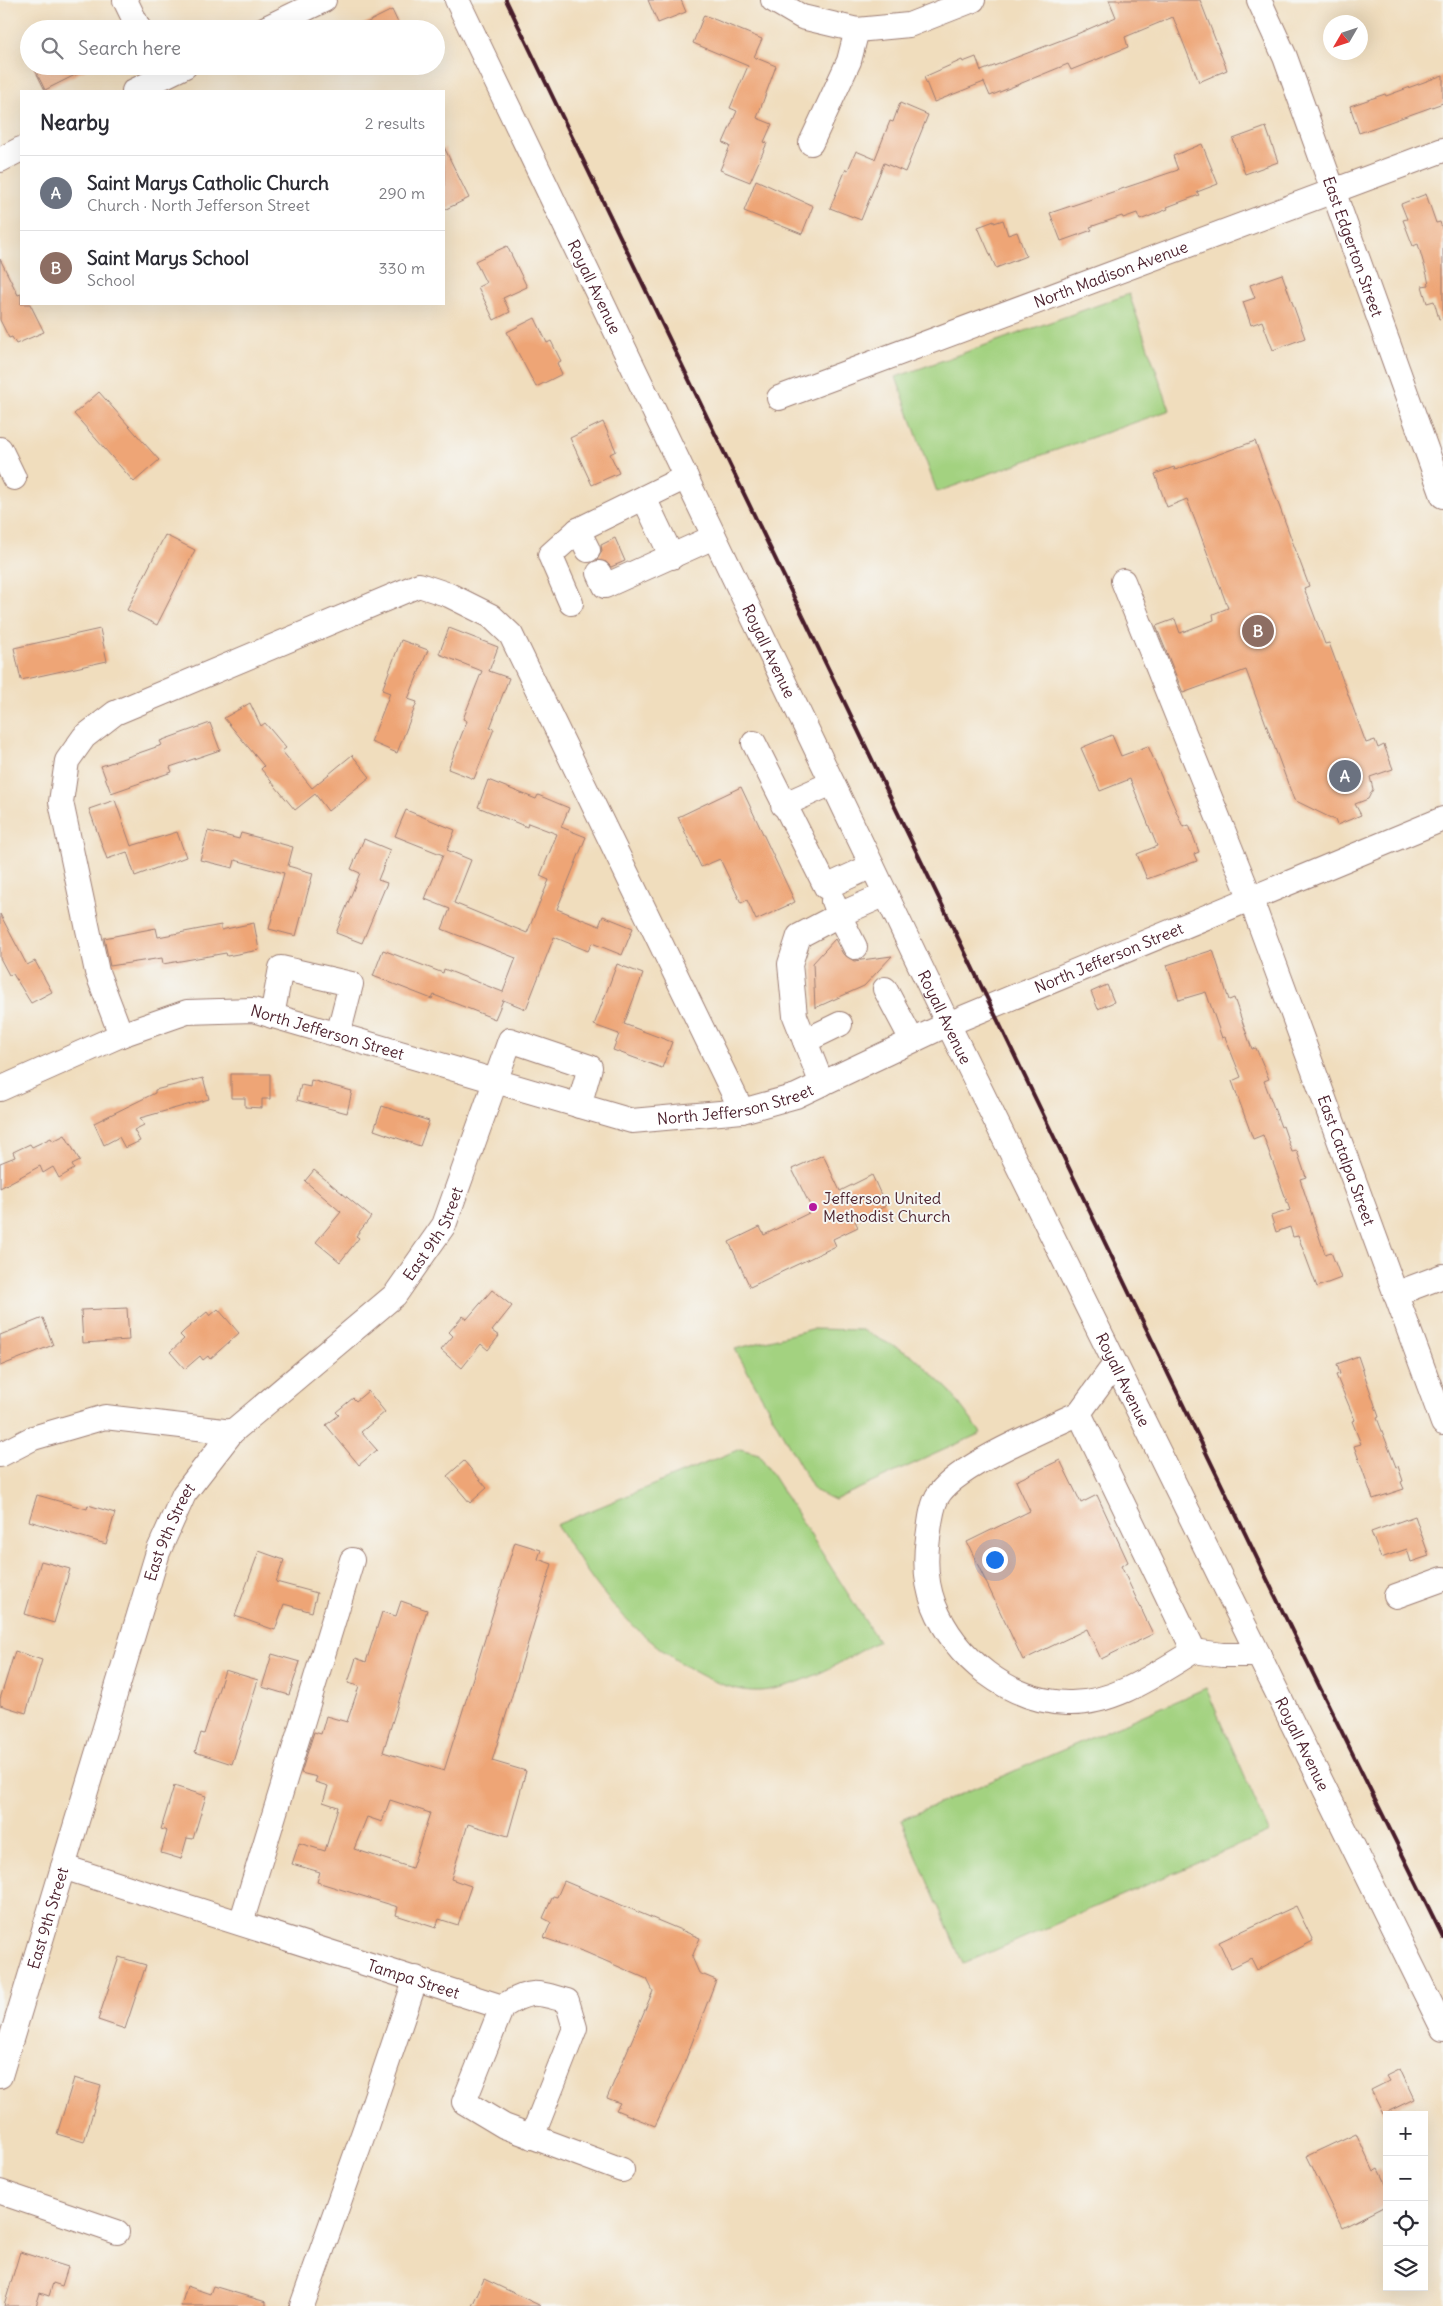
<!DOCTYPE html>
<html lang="en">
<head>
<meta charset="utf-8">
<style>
	body { margin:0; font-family:Delius,sans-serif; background:#f2f2f3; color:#2b2b33 }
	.controls { position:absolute; right:15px; bottom:15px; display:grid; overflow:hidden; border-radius:0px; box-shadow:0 5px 20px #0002 }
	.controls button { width:45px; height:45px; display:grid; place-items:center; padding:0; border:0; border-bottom:1px solid #e1e1e2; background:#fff; color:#2b2b33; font:25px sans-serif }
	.compass { position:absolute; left:1323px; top:15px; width:45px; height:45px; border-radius:50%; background:#fff; box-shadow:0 5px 20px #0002; rotate:231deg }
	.you { position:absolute; left:994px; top:1559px; width:18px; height:18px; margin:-12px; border:4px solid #fff; border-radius:50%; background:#1a73e8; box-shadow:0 0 0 8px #1a73e833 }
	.badge { display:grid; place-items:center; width:32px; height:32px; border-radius:50%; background:#d93025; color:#fff; font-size:16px; font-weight:700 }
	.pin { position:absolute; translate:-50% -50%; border:2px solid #fff; box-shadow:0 1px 5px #0006 }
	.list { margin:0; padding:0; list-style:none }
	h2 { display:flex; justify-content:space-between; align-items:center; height:65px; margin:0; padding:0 20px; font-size:21px }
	h2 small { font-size:16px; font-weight:400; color:#7c7c81 }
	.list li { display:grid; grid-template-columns:32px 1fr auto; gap:15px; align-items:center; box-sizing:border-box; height:75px; padding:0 20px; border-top:1px solid #e1e1e2 }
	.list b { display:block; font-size:19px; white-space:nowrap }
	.list p { margin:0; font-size:16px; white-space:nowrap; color:#7c7c81 }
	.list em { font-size:16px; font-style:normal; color:#7c7c81 }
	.icon { flex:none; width:28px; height:28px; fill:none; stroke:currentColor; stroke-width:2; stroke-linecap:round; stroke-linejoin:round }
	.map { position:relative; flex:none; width:1443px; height:2306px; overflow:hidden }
	.search { position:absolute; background:#fff; box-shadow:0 5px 20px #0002; left:20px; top:20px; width:425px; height:55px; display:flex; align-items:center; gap:12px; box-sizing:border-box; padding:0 18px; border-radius:28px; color:#7c7c81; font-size:19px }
	.panel { position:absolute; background:#fff; box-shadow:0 5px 20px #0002; left:20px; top:90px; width:425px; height:215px; border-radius:0px }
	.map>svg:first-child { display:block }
</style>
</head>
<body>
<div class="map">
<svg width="1443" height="2306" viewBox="0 0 1443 2306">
	<rect width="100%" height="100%" fill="#f6f6f2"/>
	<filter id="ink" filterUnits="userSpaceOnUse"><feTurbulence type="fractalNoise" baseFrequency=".02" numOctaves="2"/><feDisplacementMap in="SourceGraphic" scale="10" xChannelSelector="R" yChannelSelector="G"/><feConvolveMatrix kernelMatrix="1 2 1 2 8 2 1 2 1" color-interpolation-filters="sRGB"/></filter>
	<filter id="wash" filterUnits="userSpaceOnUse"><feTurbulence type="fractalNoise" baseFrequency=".0096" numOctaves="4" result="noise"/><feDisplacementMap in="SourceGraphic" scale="20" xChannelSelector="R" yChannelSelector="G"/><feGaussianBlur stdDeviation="1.12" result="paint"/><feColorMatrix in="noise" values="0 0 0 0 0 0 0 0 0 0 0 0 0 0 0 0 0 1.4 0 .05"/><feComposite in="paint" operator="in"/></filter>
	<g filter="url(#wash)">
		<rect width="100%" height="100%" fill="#f0ddbd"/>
		<path fill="#a3d280" stroke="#767856" d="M 1129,294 L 1170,410 L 937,492 L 896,377 Z
			M 812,1329 L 862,1330 L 913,1356 L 949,1390 L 981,1433 L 834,1500 L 814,1490 L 735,1349 Z
			M 740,1449 L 759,1454 L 878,1641 C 843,1661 809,1683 768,1690 C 715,1700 641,1638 609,1600 C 589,1577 573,1550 556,1525 Z
			M 1206,1688 L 1269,1832 L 963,1964 L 901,1820 Z"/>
		<g id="blocks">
			<path fill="#eea576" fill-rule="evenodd" d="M 648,0 L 681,0 L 686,12 L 658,23 Z
				M 1109,0 L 1200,0 L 1227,70 L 1199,82 L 1173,17 L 1125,37 L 1128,47 L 1071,70 L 1068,64 L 990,96 L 984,82 L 934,102 L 924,77 L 962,60 L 963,62 L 976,57 L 981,71 L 1077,34 L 1116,17 Z
				M 392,10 L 401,29 L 354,29 Z
				M 704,15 L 762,39 L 754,57 L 776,66 L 757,118 L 772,124 L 764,142 L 767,143 L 750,182 L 720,170 L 730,146 L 723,143 L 737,111 L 730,108 L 748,66 L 693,43 Z
				M 33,66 L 93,66 L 45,90 Z
				M 1443,75 L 1443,103 L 1359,133 L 1350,106 L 1385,94 L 1386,96 Z
				M 900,103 L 928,115 L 905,172 L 884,163 L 861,220 L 830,208 L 846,169 L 848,170 L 856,151 L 875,159 L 890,121 L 893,122 Z
				M 1266,127 L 1278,162 L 1245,174 L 1233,139 Z
				M 1202,144 L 1218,184 L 1197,192 L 1199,195 L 1167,207 L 1168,209 L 1140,220 L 1137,213 L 1123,218 L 1122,216 L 1090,227 L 1092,230 L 1061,241 L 1050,213 L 1178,170 L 1173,156 Z
				M 444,147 L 469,198 L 444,210 Z
				M 756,180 L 813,206 L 802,234 L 744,211 Z
				M 1426,194 L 1436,223 L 1440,222 L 1443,231 L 1443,318 L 1439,319 L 1434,301 L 1427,303 L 1422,286 L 1429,285 L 1427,275 L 1418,244 L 1413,246 L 1403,220 L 1407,219 L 1401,204 Z
				M 1003,220 L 1008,235 L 1017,232 L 1026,256 L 996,268 L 978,227 L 994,221 L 994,223 Z
				M 507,246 L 527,287 L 503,298 L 510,312 L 494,320 L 478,287 L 486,283 L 475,261 Z
				M 0,259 L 18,295 L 21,294 L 21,304 L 30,304 L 44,332 L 16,344 L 12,337 L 9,338 L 0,320 Z
				M 1282,274 L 1305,338 L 1273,350 L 1262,321 L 1251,325 L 1243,302 L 1255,298 L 1250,285 Z
				M 535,318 L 547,343 L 551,341 L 561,361 L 557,363 L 562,374 L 536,387 L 507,332 Z
				M 99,392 L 159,460 L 134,482 L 74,414 Z
				M 603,422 L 616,451 L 610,454 L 619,473 L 592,485 L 570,438 Z
				M 1255,441 L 1309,586 L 1304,588 L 1325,644 L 1329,643 L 1366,743 L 1375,740 L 1378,748 L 1384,745 L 1393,769 L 1370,777 L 1373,789 L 1368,799 L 1355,804 L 1361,815 L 1337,825 L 1335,820 L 1294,800 L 1246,670 L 1183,693 L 1156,626 L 1175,619 L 1180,633 L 1214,620 L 1213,614 L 1228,608 L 1187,499 L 1167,507 L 1155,474 L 1174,467 L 1175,470 Z
				M 165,535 L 195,550 L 157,625 L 127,610 Z
				M 615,538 L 625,561 L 611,567 L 606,562 L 597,560 L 602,551 L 601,545 Z
				M 449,628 L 498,647 L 489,671 L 509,678 L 490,728 L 494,729 L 474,779 L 448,769 L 467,721 L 463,719 L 482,671 L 439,654 Z
				M 100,629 L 107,661 L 21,680 L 14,648 Z
				M 401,640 L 428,650 L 408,699 L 417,702 L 397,753 L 371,742 L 390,693 L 382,690 Z
				M 250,703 L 261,726 L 265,723 L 286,748 L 282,751 L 312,788 L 352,755 L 370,777 L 328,811 L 315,794 L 295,810 L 261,769 L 264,766 L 224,718 Z
				M 210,723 L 220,750 L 170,767 L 172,772 L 111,793 L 101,766 L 162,745 L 160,741 Z
				M 1112,735 L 1121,756 L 1148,746 L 1183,827 L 1189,825 L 1199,852 L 1194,854 L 1197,861 L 1147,879 L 1137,854 L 1157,846 L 1130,779 L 1100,791 L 1081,748 Z
				M 488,780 L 536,799 L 538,795 L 569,808 L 561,827 L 586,837 L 557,909 L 599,926 L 603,916 L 633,928 L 622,955 L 592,943 L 588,951 L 554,937 L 526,1009 L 503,1000 L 495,1019 L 434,995 L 432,999 L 373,976 L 383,950 L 443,973 L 444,969 L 503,992 L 516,958 L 442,929 L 450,909 L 425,899 L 443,855 L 395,836 L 406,810 L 455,830 L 447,850 L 471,860 L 454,903 L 527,933 L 549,880 L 540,876 L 557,834 L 528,823 L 527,827 L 478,807 Z
				M 741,787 L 795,902 L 756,920 L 747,900 L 741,903 L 720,859 L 701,867 L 678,817 Z
				M 115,800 L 131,846 L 177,832 L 186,857 L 135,876 L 127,852 L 107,859 L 89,809 Z
				M 208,831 L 239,839 L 241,833 L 293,847 L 288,866 L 313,873 L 296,936 L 269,929 L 284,873 L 235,860 L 233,868 L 200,860 Z
				M 364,839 L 390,850 L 378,880 L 387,883 L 362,943 L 336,933 L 360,873 L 351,869 Z
				M 0,914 L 27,965 L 35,961 L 52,992 L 31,1003 L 13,974 L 9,975 L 0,958 Z
				M 254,923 L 259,950 L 227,956 L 226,953 L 163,964 L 162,958 L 110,966 L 104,938 L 156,928 L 158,937 L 221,925 L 221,930 Z
				M 835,939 L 843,954 L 854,961 L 892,956 L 864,986 L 815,1008 L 813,963 Z
				M 1213,950 L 1229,1000 L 1234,998 L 1252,1049 L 1256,1048 L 1269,1079 L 1264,1081 L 1281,1127 L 1283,1126 L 1292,1152 L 1297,1151 L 1306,1177 L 1300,1179 L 1325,1254 L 1331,1252 L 1341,1278 L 1317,1287 L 1298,1236 L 1293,1237 L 1290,1227 L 1276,1232 L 1271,1216 L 1290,1210 L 1263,1135 L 1253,1139 L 1232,1081 L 1241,1077 L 1225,1037 L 1222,1038 L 1206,992 L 1179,1000 L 1167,965 Z
				M 617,964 L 643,974 L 624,1024 L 672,1042 L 662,1068 L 613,1050 L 619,1034 L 594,1025 Z
				M 1107,985 L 1114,1002 L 1098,1009 L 1091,992 Z
				M 231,1074 L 270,1074 L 270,1099 L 262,1099 L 262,1108 L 245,1107 L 245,1098 L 231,1098 Z
				M 203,1078 L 209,1099 L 140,1118 L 144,1125 L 134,1130 L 140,1141 L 125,1148 L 119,1137 L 104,1145 L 94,1123 L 155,1093 L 155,1090 Z
				M 311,1080 L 352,1091 L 347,1113 L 297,1100 L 301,1085 L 310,1087 Z
				M 382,1106 L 429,1121 L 420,1146 L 374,1130 Z
				M 65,1135 L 80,1161 L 72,1165 L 74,1169 L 59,1178 L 53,1167 L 43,1173 L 40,1166 L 0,1188 L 0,1163 L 15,1157 L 13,1152 L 30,1144 L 32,1147 L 51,1138 L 53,1141 Z
				M 823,1155 L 840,1191 L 872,1175 L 886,1206 L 855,1221 L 858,1227 L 833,1239 L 836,1246 L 750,1287 L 729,1242 L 760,1227 L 764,1235 L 813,1211 L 792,1169 Z
				M 314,1170 L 371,1217 L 356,1236 L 359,1238 L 340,1262 L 316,1242 L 341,1212 L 305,1181 Z
				M 492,1290 L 512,1306 L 492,1331 L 499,1336 L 488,1350 L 481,1344 L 462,1368 L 441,1350 L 453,1336 L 449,1332 L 463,1316 L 467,1319 Z
				M 127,1308 L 129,1340 L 83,1343 L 81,1310 Z
				M 218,1309 L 239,1333 L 210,1359 L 208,1356 L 203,1360 L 200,1356 L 185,1369 L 170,1352 L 184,1339 L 180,1335 L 184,1331 L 207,1312 L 210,1316 Z
				M 43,1318 L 53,1345 L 0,1366 L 0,1335 Z
				M 1358,1356 L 1379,1417 L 1377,1418 L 1396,1467 L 1398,1466 L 1403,1481 L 1401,1482 L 1404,1489 L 1373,1499 L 1354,1446 L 1361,1444 L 1352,1421 L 1355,1420 L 1336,1375 L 1340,1374 L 1337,1364 Z
				M 368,1391 L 385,1412 L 361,1432 L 377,1450 L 359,1465 L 326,1425 L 339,1415 L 336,1412 L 353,1398 L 356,1401 Z
				M 1060,1460 L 1081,1503 L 1097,1495 L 1128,1562 L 1121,1566 L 1153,1634 L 1101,1659 L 1087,1629 L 1023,1660 L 967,1542 L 1030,1511 L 1016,1481 Z
				M 464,1461 L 487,1488 L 470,1503 L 447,1476 Z
				M 37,1495 L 87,1509 L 88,1505 L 115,1513 L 106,1544 L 29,1521 Z
				M 1415,1516 L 1429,1556 L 1411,1562 L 1407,1549 L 1381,1558 L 1371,1532 Z
				M 515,1542 L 541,1550 L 538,1559 L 552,1564 L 492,1761 L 526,1771 L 508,1836 L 468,1824 L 451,1879 L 471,1886 L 458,1925 L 439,1919 L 436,1928 L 396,1915 L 398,1907 L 317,1882 L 320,1872 L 292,1864 L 299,1843 L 325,1851 L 338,1807 L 323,1802 L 328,1786 L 315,1782 L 317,1777 L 301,1773 L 314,1732 L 321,1734 L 326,1716 L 347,1722 L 359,1686 L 348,1683 L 356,1658 L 366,1662 L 382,1612 L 396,1616 L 401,1601 L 427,1610 L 383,1752 L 444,1771 ZM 390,1800 L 430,1813 L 412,1868 L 354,1849 L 367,1817 L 382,1822 Z
				M 259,1551 L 284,1560 L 276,1582 L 317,1593 L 312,1612 L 284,1604 L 275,1630 L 235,1616 Z
				M 41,1561 L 70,1569 L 54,1623 L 25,1614 Z
				M 15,1651 L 42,1660 L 26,1713 L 0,1705 L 0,1699 Z
				M 272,1654 L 300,1662 L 289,1695 L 262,1687 Z
				M 225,1670 L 258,1680 L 232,1764 L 195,1752 L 201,1733 L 204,1734 Z
				M 174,1786 L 206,1796 L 193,1839 L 187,1838 L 181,1859 L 161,1853 L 167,1831 L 161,1829 Z
				M 564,1881 L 700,1938 L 692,1957 L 699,1973 L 716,1980 L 682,2069 L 655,2126 L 616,2110 L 620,2103 L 607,2098 L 653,1991 L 647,1979 L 585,1952 L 544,1938 L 551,1922 L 543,1918 L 553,1896 L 557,1897 Z
				M 1296,1906 L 1313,1941 L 1257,1970 L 1251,1958 L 1231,1968 L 1219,1942 Z
				M 119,1957 L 146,1965 L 125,2029 L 98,2020 Z
				M 1400,2069 L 1414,2099 L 1383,2114 L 1371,2090 L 1389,2081 L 1386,2076 Z
				M 74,2078 L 101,2086 L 84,2142 L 57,2134 Z
				M 1356,2133 L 1374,2172 L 1379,2169 L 1387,2185 L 1387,2205 L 1342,2228 L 1307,2156 Z
				M 20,2252 L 68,2267 L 62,2286 L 53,2283 L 49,2296 L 40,2293 L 36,2306 L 4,2306 Z
				M 484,2279 L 541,2306 L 472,2306 Z
				M 187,2286 L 210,2294 L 213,2286 L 266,2302 L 266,2306 L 181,2306 Z"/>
		</g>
	</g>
	<g filter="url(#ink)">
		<use href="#blocks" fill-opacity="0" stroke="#9d7e74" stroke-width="1"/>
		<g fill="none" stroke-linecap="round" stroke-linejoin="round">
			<g stroke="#9d7e74" stroke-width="26">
				<g id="minor">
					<path d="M 125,0 L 139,29"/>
					<path id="s1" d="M 457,0 L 948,1024 L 1443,2029"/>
					<path d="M 773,0 L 802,17 L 857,30 L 909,25 L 973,0"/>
					<path id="s2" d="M 1259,0 L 1285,57 L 1443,496"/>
					<path d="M 264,29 L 324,0"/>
					<path d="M 134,91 L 185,66"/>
					<path d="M 811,143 L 849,61 L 857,30"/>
					<path d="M 0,160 L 21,149"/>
					<path id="s3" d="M 779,398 L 1443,150"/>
					<path d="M 0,449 L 14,478"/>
					<path d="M 644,498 L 672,557"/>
					<path d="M 588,550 L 578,530 L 686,477"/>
					<path d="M 599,573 L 605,586 L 714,537"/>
					<path id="s4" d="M 1123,581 L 1250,897 L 1443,1423"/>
					<path d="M 571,603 L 550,555 L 578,530"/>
					<path d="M 754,743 L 826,887 L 872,866"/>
					<path d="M 783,805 L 832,783"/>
					<path d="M 833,901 L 839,915 L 886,894"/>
					<path d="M 885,989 L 912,1040"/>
					<path d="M 272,1016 L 281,968 L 351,984 L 338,1035"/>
					<path d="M 121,1035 L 97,972 L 61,802 L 67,761 L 84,737 L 115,713 L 419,585 L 449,595 L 491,616 L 511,635 L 742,1111"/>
					<path d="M 805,1041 L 840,1024"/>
					<path d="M 822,1084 L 795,1016 L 790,964 L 799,936 L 839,915 L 855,947"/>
					<path id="s5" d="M 0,1089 L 121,1035 L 187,1012 L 253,1010 L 632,1121 L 742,1111 L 796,1096 L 948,1024 L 1443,819"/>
					<path d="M 1395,1294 L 1443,1276"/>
					<path d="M 1115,1364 L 1079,1413 L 1194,1651 L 1222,1655 L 1259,1655"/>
					<path d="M 1079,1413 C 1045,1430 954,1466 937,1497 C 931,1509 930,1524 928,1538 C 925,1559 926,1584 934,1605 C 955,1658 1009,1701 1067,1703 C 1113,1705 1156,1674 1194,1651"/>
					<path d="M 0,1455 L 33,1438 L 105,1417 L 232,1432"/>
					<path d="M 1396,1596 L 1443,1579"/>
					<path id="s6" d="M 63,1867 L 502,2007 L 464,2102 L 504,2126 L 622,2170"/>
					<path d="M 241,1923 L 352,1560"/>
					<path d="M 502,2007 C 529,1989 537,1992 567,2001 L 575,2028 L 532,2137"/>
					<path id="s7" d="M 0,2076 L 158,1552 L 184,1494 L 232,1432 L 395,1295 L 444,1225 L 510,1040 L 590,1067 L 579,1106"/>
					<path d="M 0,2192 L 117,2232"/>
					<path d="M 302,2306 L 366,2126 L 416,1978"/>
				</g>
			</g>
			<use href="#minor" stroke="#fff" stroke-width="24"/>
			<path stroke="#4a1f2b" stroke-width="4" d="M 506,0 L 1294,1635 L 1443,1937"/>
		</g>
	</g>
	<circle fill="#b5179e" stroke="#f6f6f2" stroke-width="2" cx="813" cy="1207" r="5"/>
	<g text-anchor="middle" stroke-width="4" stroke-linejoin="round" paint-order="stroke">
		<g font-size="16" fill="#4a1f2b" stroke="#f6f6f2">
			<text dy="6" stroke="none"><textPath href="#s2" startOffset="264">East Edgerton Street</textPath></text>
			<text dy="6" stroke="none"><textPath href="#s3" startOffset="354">North Madison Avenue</textPath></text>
			<text dy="6" stroke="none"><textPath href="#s1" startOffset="318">Royall Avenue</textPath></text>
			<text dy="6" stroke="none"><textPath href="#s1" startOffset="722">Royall Avenue</textPath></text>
			<text dy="6" stroke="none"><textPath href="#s5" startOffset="1172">North Jefferson Street</textPath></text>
			<text dy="6" stroke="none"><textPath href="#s1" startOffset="1128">Royall Avenue</textPath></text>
			<text dy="6" stroke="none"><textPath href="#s5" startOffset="346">North Jefferson Street</textPath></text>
			<text dy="6" stroke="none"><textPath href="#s5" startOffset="768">North Jefferson Street</textPath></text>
			<text dy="6" stroke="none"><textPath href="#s4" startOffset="621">East Catalpa Street</textPath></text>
			<text dy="6" stroke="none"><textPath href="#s7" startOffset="975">East 9th Street</textPath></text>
			<text dy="6" stroke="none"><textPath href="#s1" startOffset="1532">Royall Avenue</textPath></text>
			<text dy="6" stroke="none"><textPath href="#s7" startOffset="570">East 9th Street</textPath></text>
			<text dy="6" stroke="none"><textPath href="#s1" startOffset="1938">Royall Avenue</textPath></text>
			<text dy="6" stroke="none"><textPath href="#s7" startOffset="165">East 9th Street</textPath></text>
			<text dy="6" stroke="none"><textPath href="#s6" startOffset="368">Tampa Street</textPath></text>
		</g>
		<g font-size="16" fill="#4a1f2b" stroke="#f6f6f2" text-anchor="start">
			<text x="823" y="1204">Jefferson United<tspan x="823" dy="18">Methodist Church</tspan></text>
		</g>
	</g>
</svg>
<div class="controls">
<button>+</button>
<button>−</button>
<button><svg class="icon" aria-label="locate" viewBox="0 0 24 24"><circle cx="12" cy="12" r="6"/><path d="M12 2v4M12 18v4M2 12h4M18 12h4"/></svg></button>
<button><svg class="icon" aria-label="layers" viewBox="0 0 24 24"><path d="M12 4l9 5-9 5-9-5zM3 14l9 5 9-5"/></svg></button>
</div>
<svg class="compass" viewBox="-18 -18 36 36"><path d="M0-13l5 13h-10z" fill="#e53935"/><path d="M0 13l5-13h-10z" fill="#7c7c81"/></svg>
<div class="you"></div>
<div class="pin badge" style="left:1345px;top:776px;background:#6b7280">A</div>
<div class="pin badge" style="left:1258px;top:631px;background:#8d6e63">B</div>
<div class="search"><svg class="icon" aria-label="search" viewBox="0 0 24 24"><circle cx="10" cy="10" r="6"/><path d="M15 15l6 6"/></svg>Search here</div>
<section class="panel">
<h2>Nearby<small>2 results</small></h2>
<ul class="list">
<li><span class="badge" style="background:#6b7280">A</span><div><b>Saint Marys Catholic Church</b><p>Church · North Jefferson Street</p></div><em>290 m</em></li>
<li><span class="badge" style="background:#8d6e63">B</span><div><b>Saint Marys School</b><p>School</p></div><em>330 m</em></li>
</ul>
</section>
</div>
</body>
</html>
